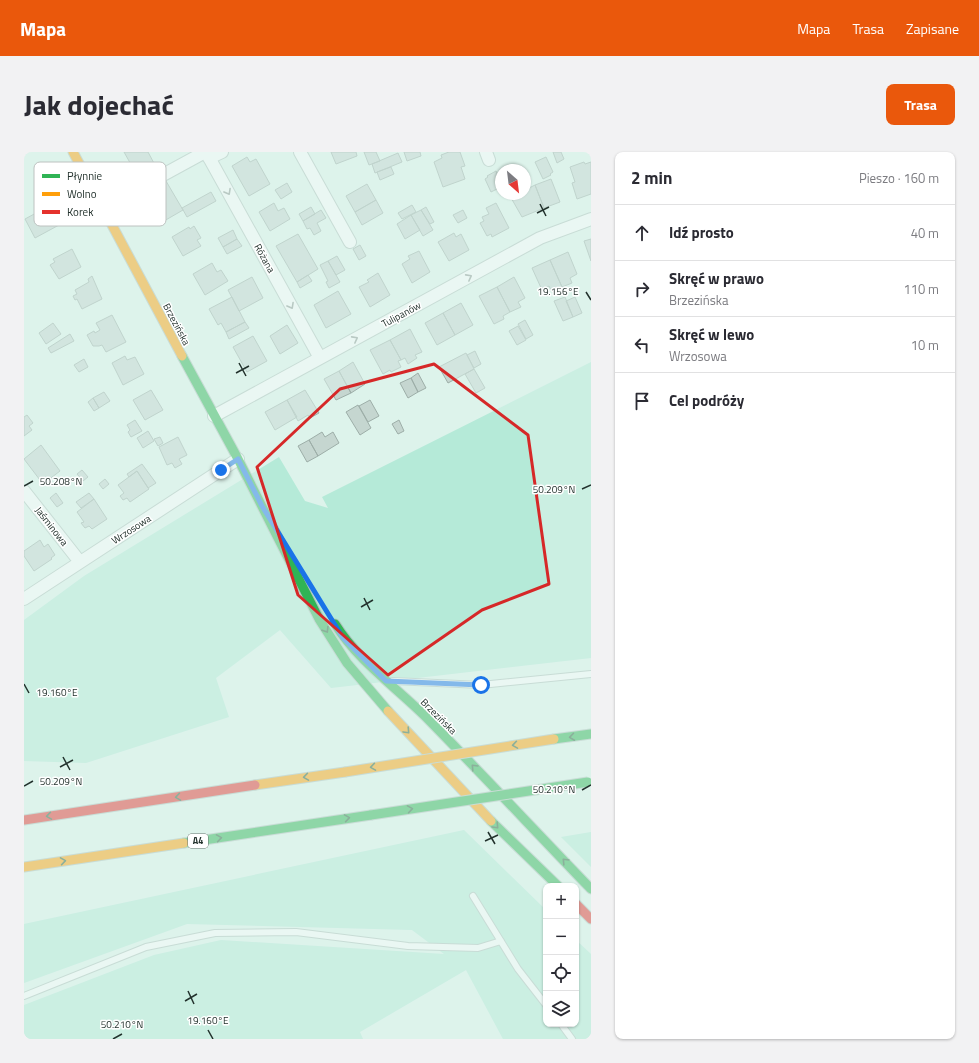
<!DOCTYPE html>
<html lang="pl">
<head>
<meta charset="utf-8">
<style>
	body { margin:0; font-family:"Titillium Web",sans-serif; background:#f2f2f3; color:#2b2b33 }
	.controls { position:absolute; right:12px; bottom:12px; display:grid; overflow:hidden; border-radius:8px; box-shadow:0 1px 3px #0004 }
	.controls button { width:36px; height:36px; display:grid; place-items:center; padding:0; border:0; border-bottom:1px solid #e1e1e2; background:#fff; color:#2b2b33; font:20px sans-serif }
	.compass { position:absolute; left:471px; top:12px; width:36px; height:36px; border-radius:50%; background:#fff; box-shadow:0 1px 3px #0004; rotate:152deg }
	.stop { position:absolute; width:12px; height:12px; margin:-9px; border:3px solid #1a73e8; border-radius:50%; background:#fff }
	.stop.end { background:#1a73e8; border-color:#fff; box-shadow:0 1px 4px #0008 }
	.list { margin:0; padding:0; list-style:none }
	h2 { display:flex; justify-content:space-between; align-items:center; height:52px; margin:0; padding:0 16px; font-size:17px }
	h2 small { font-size:13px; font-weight:400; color:#7c7c81 }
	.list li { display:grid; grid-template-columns:26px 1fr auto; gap:12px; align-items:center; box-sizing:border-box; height:56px; padding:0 16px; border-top:1px solid #e1e1e2 }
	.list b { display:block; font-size:15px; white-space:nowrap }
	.list p { margin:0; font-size:13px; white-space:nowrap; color:#7c7c81 }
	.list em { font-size:13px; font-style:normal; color:#7c7c81 }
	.icon { flex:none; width:22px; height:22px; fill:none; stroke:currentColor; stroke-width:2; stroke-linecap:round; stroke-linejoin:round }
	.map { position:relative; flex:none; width:567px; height:887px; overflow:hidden; border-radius:8px }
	header { display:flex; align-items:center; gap:24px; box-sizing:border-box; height:56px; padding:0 20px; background:#ea580c; color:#fff }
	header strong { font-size:19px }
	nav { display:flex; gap:22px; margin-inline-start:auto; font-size:14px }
	.intro { display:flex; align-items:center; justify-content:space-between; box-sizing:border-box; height:96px; padding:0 24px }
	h1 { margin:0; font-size:28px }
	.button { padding:10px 18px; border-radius:8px; background:#ea580c; color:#fff; font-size:14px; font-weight:700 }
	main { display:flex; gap:24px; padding:0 24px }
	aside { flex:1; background:#fff; border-radius:8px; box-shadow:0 1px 3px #0004 }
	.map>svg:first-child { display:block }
</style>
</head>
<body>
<header>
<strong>Mapa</strong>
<nav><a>Mapa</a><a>Trasa</a><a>Zapisane</a></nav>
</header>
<div class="intro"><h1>Jak dojechać</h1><a class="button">Trasa</a></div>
<main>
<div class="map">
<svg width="567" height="887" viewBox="0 0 567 887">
	<rect width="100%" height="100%" fill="#ddf3eb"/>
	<path fill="#b5ead8" d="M 567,210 L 567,506 L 307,536 L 256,478 L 192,526 L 205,565 L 62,611 L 0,609 L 0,468 L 60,424 L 255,305 L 281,349 L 304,356 L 298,345 Z
		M 440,678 L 522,758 L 522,872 L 552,872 L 552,788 L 567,802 L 567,887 L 479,887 L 442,818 L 336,880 L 339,887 L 0,887 L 0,853 L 130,803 L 197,788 L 420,802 L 388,778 L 163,772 L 0,831 L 0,772 Z
		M 567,680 L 567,715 L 537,685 Z"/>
	<path fill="#c5d6d0" stroke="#9daea8" d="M 100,0 L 124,0 L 132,15 L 114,25 Z
		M 307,0 L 332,0 L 333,4 L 312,12 Z
		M 340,0 L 352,0 L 356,9 L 345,13 Z
		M 380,0 L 396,0 L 397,4 L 383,9 Z
		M 425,0 L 436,0 L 441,14 L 437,15 L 441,27 L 419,35 L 410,10 L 418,6 L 417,3 Z
		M 529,0 L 537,0 L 540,7 L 533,11 Z
		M 374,1 L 378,10 L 351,21 L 348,12 Z
		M 223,5 L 226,10 L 232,7 L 246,32 L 225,44 L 208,14 Z
		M 522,5 L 529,20 L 526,22 L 527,23 L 519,27 L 511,10 Z
		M 560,10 L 561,12 L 567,10 L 567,42 L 553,47 L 548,31 L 551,30 L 546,15 Z
		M 367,15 L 370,22 L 356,28 L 353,20 Z
		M 472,19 L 477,29 L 477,39 L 475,40 L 473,37 L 467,40 L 461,27 L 464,25 L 463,24 Z
		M 527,27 L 536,50 L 520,56 L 511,33 Z
		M 142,29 L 159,58 L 140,69 L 124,39 Z
		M 263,31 L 268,40 L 257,47 L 251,38 Z
		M 343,32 L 352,48 L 331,60 L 322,44 Z
		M 511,33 L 520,56 L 498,65 L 486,44 L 491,42 L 501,42 L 501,38 Z
		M 187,40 L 192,49 L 163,65 L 158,56 Z
		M 352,48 L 359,61 L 338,73 L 331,60 Z
		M 250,51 L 254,59 L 260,56 L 266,67 L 246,79 L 235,60 Z
		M 472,51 L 485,76 L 468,85 L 467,82 L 463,84 L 456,71 L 460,69 L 458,65 L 465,62 L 462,56 Z
		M 388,53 L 392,60 L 378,67 L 374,61 Z
		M 25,54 L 35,73 L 11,86 L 1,67 Z
		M 287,55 L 291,62 L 279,69 L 275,62 Z
		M 402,55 L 410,70 L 406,72 L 397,58 Z
		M 297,58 L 302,66 L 293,71 L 297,79 L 290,83 L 286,76 L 283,77 L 279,69 Z
		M 397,58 L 409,78 L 399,84 L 387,63 Z
		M 439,58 L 443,66 L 434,71 L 429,63 Z
		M 387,63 L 396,78 L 381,87 L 373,72 Z
		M 170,74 L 177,86 L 173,88 L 177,94 L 159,104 L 148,85 L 165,75 L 166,77 Z
		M 209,78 L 213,87 L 199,95 L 194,86 Z
		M 430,81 L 432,85 L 437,82 L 445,98 L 425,109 L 414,90 Z
		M 274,82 L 294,117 L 273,130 L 252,94 Z
		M 213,87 L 218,94 L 203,102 L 199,95 Z
		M 567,87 L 567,109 L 560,89 Z
		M 336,93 L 342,104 L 335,108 L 329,97 Z
		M 48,97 L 57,115 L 35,127 L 26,113 L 31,110 L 29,107 Z
		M 395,99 L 406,120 L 388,131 L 378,112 L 386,107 L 384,104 Z
		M 544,100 L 553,122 L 546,126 L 548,131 L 538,135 L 526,108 Z
		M 313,104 L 321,118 L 312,123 L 304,109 Z
		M 526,108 L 538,135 L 528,140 L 525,134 L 518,138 L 508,116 Z
		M 304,109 L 316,130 L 305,136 L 302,130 L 304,129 L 296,113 Z
		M 188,111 L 193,120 L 197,118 L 204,129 L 181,143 L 169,122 Z
		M 354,121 L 366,143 L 346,155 L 335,135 L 345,130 L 343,128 Z
		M 284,123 L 288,129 L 276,136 L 273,130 Z
		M 68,124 L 78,147 L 58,157 L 53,147 L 51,148 L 49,144 L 53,142 L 51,138 L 65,130 L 64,127 Z
		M 228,125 L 239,146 L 215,159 L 204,138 Z
		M 490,125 L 501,146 L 494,150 L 497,155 L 486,160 L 473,135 Z
		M 473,135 L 486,160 L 479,164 L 480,167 L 470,172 L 455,144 Z
		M 314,139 L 327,162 L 302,176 L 290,153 Z
		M 208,145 L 221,170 L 202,180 L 197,171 L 194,173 L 185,157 Z
		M 541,145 L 549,165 L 539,169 L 530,149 Z
		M 551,145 L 558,161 L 549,165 L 542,149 Z
		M 437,151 L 449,173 L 431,183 L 419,161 Z
		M 419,161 L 431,183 L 413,193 L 401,171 Z
		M 88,163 L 102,190 L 82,200 L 78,193 L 75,194 L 69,194 L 63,183 L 70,179 L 71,181 L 76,178 L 72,171 Z
		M 501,168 L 509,183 L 502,187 L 494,172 Z
		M 221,170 L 225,176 L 205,187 L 202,180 Z
		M 29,171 L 37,182 L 22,192 L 15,181 Z
		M 263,173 L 274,191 L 256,202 L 246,184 Z
		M 494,174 L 502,188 L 493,193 L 485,179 Z
		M 386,177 L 398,200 L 391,203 L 393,206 L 384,212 L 381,206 L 377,208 L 366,188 Z
		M 46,182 L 50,189 L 27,201 L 24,196 Z
		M 229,184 L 243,209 L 223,220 L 209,195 Z
		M 366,188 L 377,208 L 374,209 L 377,215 L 367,220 L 366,218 L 359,222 L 346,198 Z
		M 451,199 L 457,212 L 450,216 L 443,203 Z
		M 442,201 L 450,217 L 424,231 L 415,215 Z
		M 101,204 L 103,208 L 111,205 L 120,222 L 99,233 L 88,211 Z
		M 60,207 L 64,215 L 55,220 L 50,213 Z
		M 329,210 L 341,232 L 327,241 L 315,219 Z
		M 450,217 L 461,236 L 452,241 L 441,222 Z
		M 315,219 L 327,241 L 312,248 L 300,227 Z
		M 394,221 L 402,236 L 394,240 L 387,226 Z
		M 387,226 L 394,240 L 384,246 L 376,231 Z
		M 127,238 L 139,258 L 121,268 L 109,248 Z
		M 281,238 L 295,261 L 286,266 L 284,263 L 274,269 L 263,248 Z
		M 80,240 L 86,249 L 75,256 L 69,246 Z
		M 69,246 L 75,256 L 70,259 L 64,250 Z
		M 263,248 L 273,265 L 251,278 L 241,260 Z
		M 346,248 L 355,264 L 344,270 L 335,254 Z
		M 334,253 L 347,276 L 336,283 L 322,260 Z
		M 3,263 L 9,271 L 5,274 L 8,278 L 0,284 L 0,265 Z
		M 111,268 L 118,279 L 107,285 L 104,280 L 106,278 L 103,273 Z
		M 375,268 L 380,279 L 374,282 L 368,272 Z
		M 124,279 L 130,289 L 119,296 L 113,286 Z
		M 298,280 L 301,285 L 309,280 L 315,291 L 294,304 L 285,288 Z
		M 136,285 L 139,291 L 134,294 L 130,287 Z
		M 154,285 L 163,303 L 155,307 L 158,312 L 151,316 L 148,311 L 143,313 L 135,295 Z
		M 285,288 L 294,304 L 283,310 L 274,294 Z
		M 17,293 L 36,319 L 19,332 L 0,307 Z
		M 118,312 L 132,331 L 124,336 L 113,319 L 105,325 L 103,322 Z
		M 58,318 L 64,325 L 59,329 L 53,322 Z
		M 113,319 L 125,337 L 106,350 L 103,346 L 99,348 L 96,344 L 100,341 L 94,333 Z
		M 81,327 L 85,332 L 79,337 L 75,332 Z
		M 32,341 L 39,351 L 33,355 L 26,346 Z
		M 65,341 L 70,347 L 57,356 L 52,350 Z
		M 70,347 L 83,367 L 68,377 L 65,374 L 61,376 L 57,371 L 60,370 L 53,360 Z
		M 16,388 L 20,395 L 24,392 L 31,403 L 27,406 L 28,407 L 10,419 L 0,404 L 0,399 Z"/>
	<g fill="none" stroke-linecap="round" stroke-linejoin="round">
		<g stroke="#b0c2bc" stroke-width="8">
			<path id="lane" d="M 369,529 L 457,533 L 567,522
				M 449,744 L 494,817 L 522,853
				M 0,844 L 122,795 L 191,781 L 272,780 L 384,794 L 454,796 L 477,789
				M 537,872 L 548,887"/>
		</g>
		<g stroke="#b0c2bc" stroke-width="14">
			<path id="street" d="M 182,0 L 296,206
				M 276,0 L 326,90
				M 462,0 L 465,8
				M 185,6 L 198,0
				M 115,36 L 181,0
				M 190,264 L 516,86 L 567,67
				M 0,339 L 56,410
				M 0,447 L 214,307"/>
		</g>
		<g stroke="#b0c2bc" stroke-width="11">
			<path id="fast" d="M 158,204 L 214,307 L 295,467 L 323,511 L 364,559
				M 311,472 C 334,509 372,535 402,565 C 458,622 512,680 567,737
				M 530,587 L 567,582
				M 467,669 L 534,734
				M 160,691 L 347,663"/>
		</g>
		<g stroke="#b0c2bc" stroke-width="11">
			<path id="slow" d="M 49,0 L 158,204
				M 364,559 L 467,669
				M 231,633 L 321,620
				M 0,715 L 160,691"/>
		</g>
		<g stroke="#b0c2bc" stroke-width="11">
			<path id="jam" d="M 0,668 L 231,633
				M 552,752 L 567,767"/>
		</g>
		<use href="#lane" stroke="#fafdfc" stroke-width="6"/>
		<use href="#street" stroke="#fafdfc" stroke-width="12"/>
		<use href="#fast" stroke="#30b455" stroke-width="9"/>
		<use href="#slow" stroke="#ff9f0a" stroke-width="9"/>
		<use href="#jam" stroke="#e5322d" stroke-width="9"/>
		<g stroke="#b0c2bc" stroke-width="11" stroke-linecap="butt">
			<path id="fast-bridge" d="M 347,663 L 564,630"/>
		</g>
		<g stroke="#b0c2bc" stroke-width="11" stroke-linecap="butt">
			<path id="slow-bridge" d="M 321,620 L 530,587"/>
		</g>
		<use href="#fast-bridge" stroke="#30b455" stroke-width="9"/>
		<use href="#slow-bridge" stroke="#ff9f0a" stroke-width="9"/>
	</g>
	<defs><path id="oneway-chevron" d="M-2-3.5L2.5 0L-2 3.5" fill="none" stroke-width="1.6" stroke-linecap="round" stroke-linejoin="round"/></defs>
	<g stroke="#8e9894">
		<use href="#oneway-chevron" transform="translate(204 40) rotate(61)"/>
		<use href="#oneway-chevron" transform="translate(445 125) rotate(-28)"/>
		<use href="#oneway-chevron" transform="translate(267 154) rotate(61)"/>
		<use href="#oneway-chevron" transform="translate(331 187) rotate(-28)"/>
	</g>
	<g stroke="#28603b">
		<use href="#oneway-chevron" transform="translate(302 478) rotate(58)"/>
		<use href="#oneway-chevron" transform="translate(383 579) rotate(47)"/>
		<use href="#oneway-chevron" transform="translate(548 585) rotate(172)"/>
		<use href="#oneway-chevron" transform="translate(491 593) rotate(171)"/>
		<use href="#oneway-chevron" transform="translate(349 615) rotate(171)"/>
		<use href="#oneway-chevron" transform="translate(450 615) rotate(-134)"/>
		<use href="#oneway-chevron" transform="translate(282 625) rotate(171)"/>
		<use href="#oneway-chevron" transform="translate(154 645) rotate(171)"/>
		<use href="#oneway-chevron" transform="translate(386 657) rotate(-9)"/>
		<use href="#oneway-chevron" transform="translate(25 664) rotate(171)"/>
		<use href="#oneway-chevron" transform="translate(323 666) rotate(-9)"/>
		<use href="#oneway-chevron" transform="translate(472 674) rotate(47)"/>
		<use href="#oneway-chevron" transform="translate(195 686) rotate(-9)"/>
		<use href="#oneway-chevron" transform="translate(39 709) rotate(-9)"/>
		<use href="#oneway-chevron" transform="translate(541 709) rotate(-134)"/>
	</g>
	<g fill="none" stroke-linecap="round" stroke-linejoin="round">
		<path stroke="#1a73e8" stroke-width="5" d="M 197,318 L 214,307 L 238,354 L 319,486 L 362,529 L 457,533"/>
	</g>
	<path d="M0 0H567V887H0ZM 410,212 L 504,283 L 525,432 L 458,458 L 364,523 L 274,443 L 233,315 L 316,237 Z" fill="#ddf3eb" fill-opacity=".55" fill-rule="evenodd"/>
	<path fill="none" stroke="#d62828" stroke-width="3" stroke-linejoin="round" d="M 410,212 L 504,283 L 525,432 L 458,458 L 364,523 L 274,443 L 233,315 L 316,237 Z"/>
	<path fill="none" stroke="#23322d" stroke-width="1.5" d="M 516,52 L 522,64M 513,61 L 525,55M 562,140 L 567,148M 215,211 L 222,224M 212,221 L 225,214M 0,334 L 9,329M 558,337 L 567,333M 340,446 L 346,458M 337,455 L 349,448M 0,532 L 5,541M 39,605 L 46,618M 36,615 L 49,608M 0,634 L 9,629M 558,638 L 567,633M 464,680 L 471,692M 461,689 L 474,683M 164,839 L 170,852M 161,849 L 173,842M 184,878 L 189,887M 89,887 L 98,882"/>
	<g text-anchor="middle" stroke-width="3" stroke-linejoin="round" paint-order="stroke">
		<rect fill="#fff" stroke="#65706c" stroke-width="1" x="164" y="682" width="20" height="14" rx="3"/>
		<g font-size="9" font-weight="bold" fill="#23322d">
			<text x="174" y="692">A4</text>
		</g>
		<g font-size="10" fill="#23322d" stroke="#fff">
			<text transform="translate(241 106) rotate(61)" y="4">Różana</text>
			<text transform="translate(377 162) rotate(-28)" y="4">Tulipanów</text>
			<text transform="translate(153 172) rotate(62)" y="4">Brzezińska</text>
			<text transform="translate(28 374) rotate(52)" y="4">Jaśminowa</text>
			<text transform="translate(107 377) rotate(-33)" y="4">Wrzosowa</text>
			<text transform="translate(415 564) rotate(45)" y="4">Brzezińska</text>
		</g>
	</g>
	<rect x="10" y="10" width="132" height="64" rx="6" fill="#fff" stroke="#bdc2c0" stroke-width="1"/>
	<rect x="18" y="22" width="18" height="4" fill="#30b455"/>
	<rect x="18" y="40" width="18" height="4" fill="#ff9f0a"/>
	<rect x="18" y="58" width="18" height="4" fill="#e5322d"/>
	<g font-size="11" fill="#23322d">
		<text x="43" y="28">Płynnie</text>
		<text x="43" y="46">Wolno</text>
		<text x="43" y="64">Korek</text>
	</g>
	<g font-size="10" text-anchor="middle" fill="#23322d" stroke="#fff" stroke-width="3" stroke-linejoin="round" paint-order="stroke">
		<text x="534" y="143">19.156°E</text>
		<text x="37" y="333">50.208°N</text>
		<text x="530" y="341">50.209°N</text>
		<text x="33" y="544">19.160°E</text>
		<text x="37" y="633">50.209°N</text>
		<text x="530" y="641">50.210°N</text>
		<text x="184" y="872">19.160°E</text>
		<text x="98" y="876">50.210°N</text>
	</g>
</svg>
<div class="controls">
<button>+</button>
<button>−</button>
<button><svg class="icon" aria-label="locate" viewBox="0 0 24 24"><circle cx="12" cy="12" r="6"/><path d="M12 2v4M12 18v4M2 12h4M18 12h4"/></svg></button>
<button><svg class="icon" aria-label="layers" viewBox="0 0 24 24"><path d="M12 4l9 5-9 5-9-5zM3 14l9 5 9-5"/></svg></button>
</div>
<svg class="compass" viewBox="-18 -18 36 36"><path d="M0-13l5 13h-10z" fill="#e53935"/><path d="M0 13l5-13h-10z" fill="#7c7c81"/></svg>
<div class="stop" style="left:457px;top:533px"></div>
<div class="stop end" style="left:197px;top:318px"></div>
</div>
<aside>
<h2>2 min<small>Pieszo · 160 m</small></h2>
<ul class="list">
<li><svg class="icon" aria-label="ahead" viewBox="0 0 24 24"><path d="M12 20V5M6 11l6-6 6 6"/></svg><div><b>Idź prosto</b></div><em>40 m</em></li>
<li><svg class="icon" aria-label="right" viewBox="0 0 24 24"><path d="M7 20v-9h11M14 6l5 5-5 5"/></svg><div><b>Skręć w prawo</b><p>Brzezińska</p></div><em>110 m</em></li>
<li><svg class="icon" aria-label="left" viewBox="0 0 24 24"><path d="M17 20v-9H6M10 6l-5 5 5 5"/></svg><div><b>Skręć w lewo</b><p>Wrzosowa</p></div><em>10 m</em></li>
<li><svg class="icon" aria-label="arrive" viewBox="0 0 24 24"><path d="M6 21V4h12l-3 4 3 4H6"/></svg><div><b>Cel podróży</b></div></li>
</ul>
</aside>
</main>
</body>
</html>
